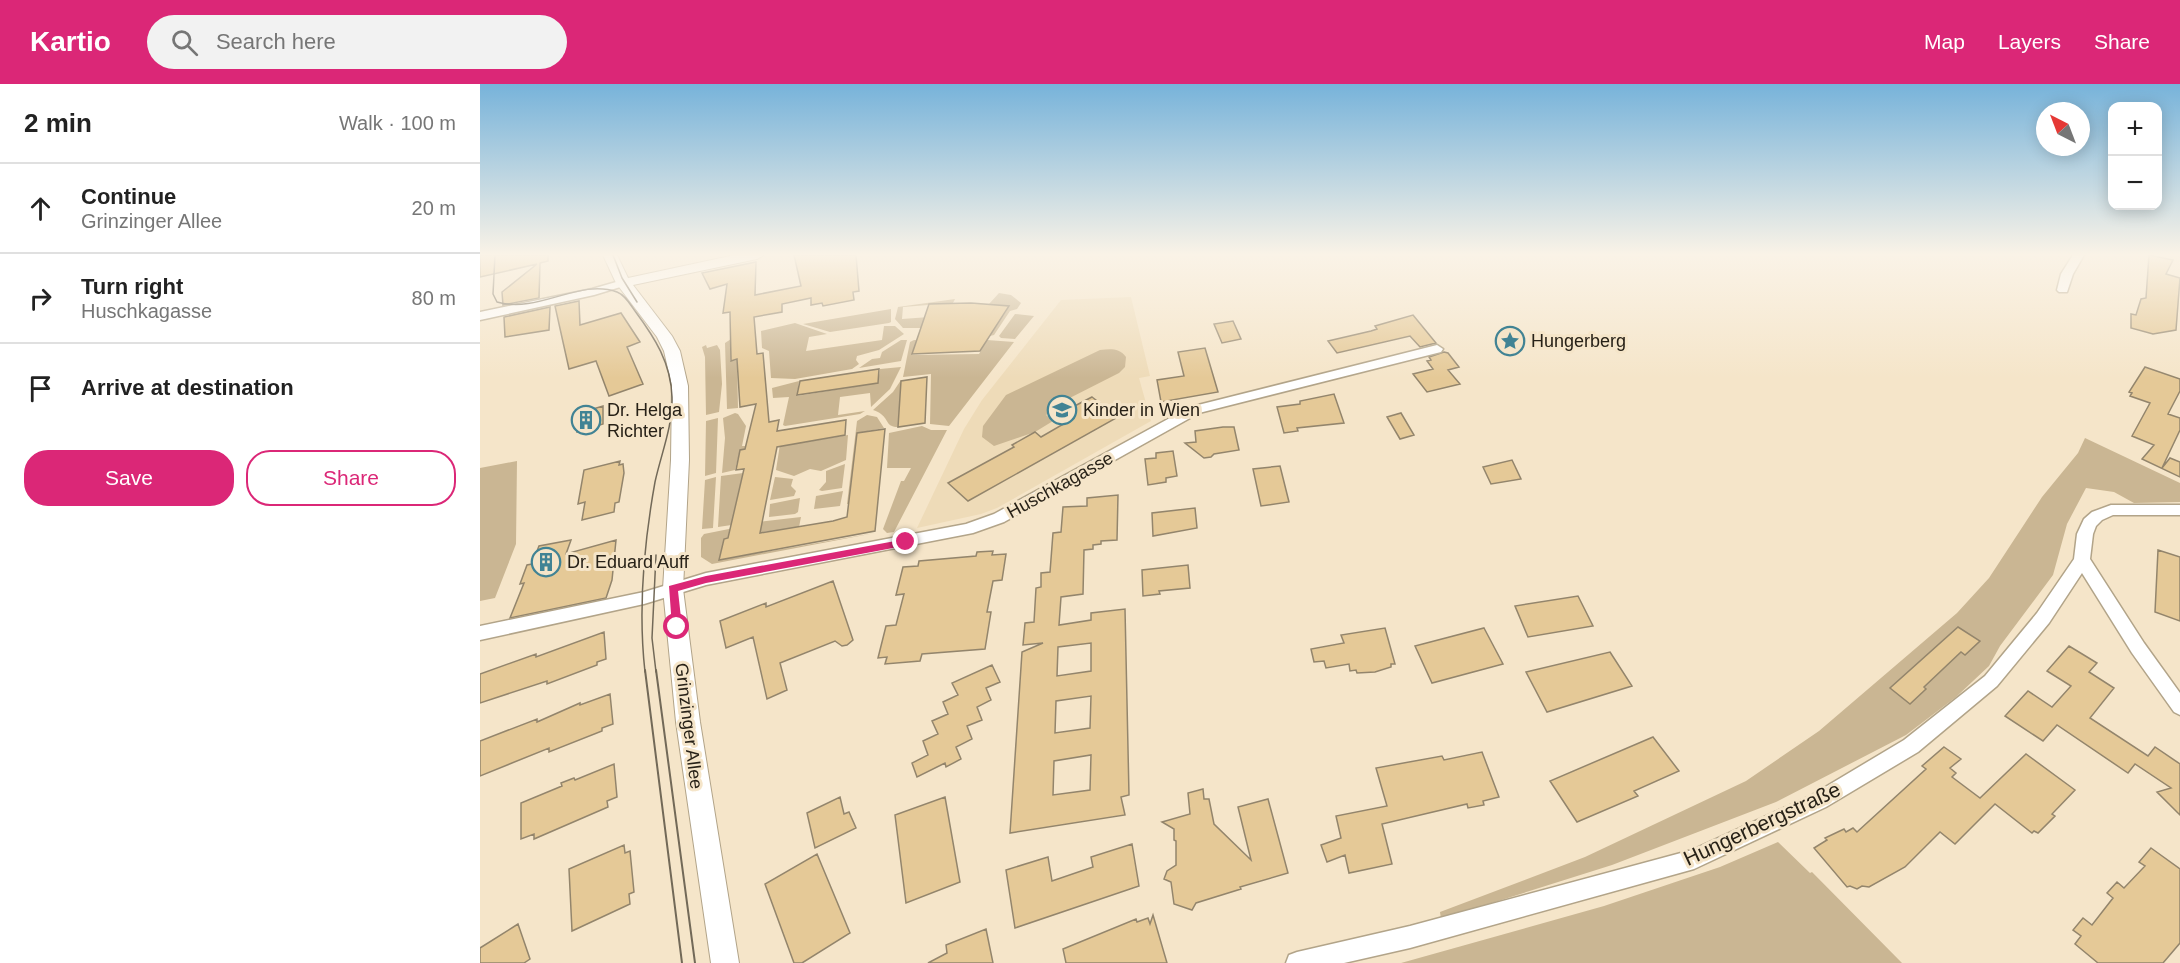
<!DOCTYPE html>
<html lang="en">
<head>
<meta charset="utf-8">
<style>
	body { margin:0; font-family:Arial,sans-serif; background:#f2f2f2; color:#222 }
	.controls { position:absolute; right:18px; top:18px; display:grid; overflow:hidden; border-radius:12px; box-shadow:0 3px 15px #0003 }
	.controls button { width:54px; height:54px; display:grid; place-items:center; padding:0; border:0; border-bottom:2px solid #e0e0e0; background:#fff; color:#222; font:30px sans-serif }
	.compass { position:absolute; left:1556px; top:18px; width:54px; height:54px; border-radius:50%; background:#fff; box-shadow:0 3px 15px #0003; rotate:318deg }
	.stop { position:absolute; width:18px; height:18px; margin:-14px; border:4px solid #db2777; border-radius:50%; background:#fff }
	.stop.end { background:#db2777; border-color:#fff; box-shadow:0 2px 6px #0008 }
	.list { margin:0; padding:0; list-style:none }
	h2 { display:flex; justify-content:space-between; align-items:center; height:78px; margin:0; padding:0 24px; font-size:26px }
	h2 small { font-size:20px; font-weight:400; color:#767676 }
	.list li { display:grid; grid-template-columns:39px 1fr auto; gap:18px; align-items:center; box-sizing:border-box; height:90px; padding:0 24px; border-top:2px solid #e0e0e0 }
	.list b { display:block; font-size:22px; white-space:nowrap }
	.list p { margin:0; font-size:20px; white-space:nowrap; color:#767676 }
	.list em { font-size:20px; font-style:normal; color:#767676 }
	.actions { display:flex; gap:12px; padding:18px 24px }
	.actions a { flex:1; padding:14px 0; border:2px solid #db2777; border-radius:24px; text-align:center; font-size:21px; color:#db2777 }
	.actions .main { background:#db2777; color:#fff }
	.icon { flex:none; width:33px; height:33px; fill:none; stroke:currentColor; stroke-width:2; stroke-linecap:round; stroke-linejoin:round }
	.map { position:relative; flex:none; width:1700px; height:879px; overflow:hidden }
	header { display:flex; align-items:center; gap:36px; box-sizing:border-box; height:84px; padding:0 30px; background:#db2777; color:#fff }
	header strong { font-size:28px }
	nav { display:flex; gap:33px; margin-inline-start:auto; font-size:21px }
	.search { width:420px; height:54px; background:#f2f2f2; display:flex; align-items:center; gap:15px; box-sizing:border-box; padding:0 21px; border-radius:33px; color:#767676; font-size:22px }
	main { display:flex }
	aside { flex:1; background:#fff }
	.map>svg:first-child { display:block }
</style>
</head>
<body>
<header>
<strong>Kartio</strong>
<div class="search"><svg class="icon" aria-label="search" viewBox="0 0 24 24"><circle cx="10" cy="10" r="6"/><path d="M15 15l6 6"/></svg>Search here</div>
<nav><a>Map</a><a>Layers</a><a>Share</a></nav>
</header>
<main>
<aside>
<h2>2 min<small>Walk · 100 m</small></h2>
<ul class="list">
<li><svg class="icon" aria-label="ahead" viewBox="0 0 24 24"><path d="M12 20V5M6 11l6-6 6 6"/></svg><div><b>Continue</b><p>Grinzinger Allee</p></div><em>20 m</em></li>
<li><svg class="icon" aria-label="right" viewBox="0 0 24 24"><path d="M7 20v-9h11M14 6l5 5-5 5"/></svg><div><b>Turn right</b><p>Huschkagasse</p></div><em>80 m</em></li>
<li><svg class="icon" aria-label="arrive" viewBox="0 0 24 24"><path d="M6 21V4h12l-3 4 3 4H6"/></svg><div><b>Arrive at destination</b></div></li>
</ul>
<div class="actions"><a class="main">Save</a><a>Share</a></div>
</aside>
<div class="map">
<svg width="1700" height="879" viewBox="0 0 1700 879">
	<rect width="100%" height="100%" fill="#f5e5c9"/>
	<path fill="#eedbb8" d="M 651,213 L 670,292 L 659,294 L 671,337 L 517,424 L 501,430 L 437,444 L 484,345 L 502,316 L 581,216 Z"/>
	<path fill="#cab693" d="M 519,209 L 531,211 L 541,219 L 537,225 L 530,227 L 514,251 L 510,252 L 527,226 L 511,224 L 513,220 L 509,220 Z
		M 475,215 L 473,219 L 423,223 L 422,235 L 463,232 L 447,244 L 423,244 L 415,235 L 418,223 Z
		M 411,225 L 411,238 L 409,239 L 350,248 L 323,240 Z
		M 535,230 L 554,232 L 535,255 L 521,254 L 519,252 Z
		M 315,239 L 347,250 L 329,253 L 326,267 L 402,256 L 404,242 L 415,242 L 424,250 L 399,266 L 377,272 L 376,276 L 379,280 L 372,285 L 315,295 L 291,294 L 289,267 L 282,264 L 281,247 Z
		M 276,249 L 276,251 L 250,257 L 250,277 L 257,276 L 258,324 L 247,325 L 245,259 L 254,253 Z
		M 421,256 L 427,256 L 421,277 L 379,284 L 392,275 L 400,274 L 402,268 Z
		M 434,256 L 439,256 L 432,271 L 499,270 L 507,256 L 534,258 L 469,342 L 450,340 L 451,290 L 423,293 L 430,258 Z
		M 226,261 L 227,264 L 237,261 L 240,266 L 242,300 L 239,328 L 226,331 L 225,273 L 222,263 Z
		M 620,266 C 631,265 639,264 646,273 L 645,283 L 639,289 L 570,324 L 573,327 L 566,331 L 573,337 L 555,348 L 514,362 L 502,353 L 503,342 L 526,311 Z
		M 421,283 L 410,305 L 391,323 L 390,309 L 360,313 L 358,331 L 385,327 L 380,330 L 305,342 L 303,341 L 309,313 L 293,314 L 292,304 L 319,297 L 317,312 L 398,299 L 400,285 Z
		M 421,296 L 418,343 C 406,343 409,336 401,330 C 399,328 396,327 393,326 L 413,308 Z
		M 255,329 L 258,330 L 266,342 L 262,362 L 265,362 L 265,365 L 260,366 L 255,386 L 242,389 L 245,354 L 243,334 Z
		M 387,331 L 397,333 L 404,344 L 377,349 L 369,420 L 367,420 L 377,337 Z
		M 238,334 L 236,389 L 225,392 L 226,337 Z
		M 324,342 L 321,359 L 368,351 L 366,376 L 341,387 L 330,385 L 314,392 L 296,386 L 302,347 Z
		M 442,342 L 451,346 L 467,346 L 414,448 L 407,449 L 403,445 L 421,397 L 424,397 L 431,384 L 407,384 L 409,349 Z
		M 1605,354 L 1700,399 L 1700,418 L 1654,419 L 1634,408 L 1606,404 L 1587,440 L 1573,491 L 1520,562 L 1509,582 L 1476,613 L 1426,651 L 1296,718 L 1132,781 L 961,835 L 960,828 L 1105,773 L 1266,697 L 1339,647 L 1477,529 L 1509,494 L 1562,413 L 1598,369 Z
		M 37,377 L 36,460 L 15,514 L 0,517 L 0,384 Z
		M 365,380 L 362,404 L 342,407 L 339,406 L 346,398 L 346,387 Z
		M 263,389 L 254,428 L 265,439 L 238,443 L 241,392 Z
		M 236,393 L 233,444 L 222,445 L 225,396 Z
		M 295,393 L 313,395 L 311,402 L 316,407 L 314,412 L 290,416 Z
		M 363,407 L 360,422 L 334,425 L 336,412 Z
		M 320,414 L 318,428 L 315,430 L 289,433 L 290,420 Z
		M 321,433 L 319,443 L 277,449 L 277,438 Z
		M 264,442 L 272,450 L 244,455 L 239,476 L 395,449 L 232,480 L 221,473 L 221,454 L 224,450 Z
		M 1298,758 L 1330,789 L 1332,788 L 1422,879 L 921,879 L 1124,822 L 1240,783 Z"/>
	<path fill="#e5c997" stroke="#93856c" stroke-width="1.5" fill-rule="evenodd" d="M 0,171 L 68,171 L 68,177 L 60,179 L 59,214 L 23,221 L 22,208 L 57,180 L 0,193 Z
		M 314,171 L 376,171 L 379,207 L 373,208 L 374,216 L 343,222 L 342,219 L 331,221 L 331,214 L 302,220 L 302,228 L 274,233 L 277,270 L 283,269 L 289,338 L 299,336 L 297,347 L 366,336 L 365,351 L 297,363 L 280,449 L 353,437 L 367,433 L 377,349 L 405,345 L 395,447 L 239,476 L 244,455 L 248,454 L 264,385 L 256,386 L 260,366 L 265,365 L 276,320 L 260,323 L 257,275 L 251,277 L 250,228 L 243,229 L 247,200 L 230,205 L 222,189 L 276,178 L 275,211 L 321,202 Z
		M 1669,171 L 1693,176 L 1686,190 L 1700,194 L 1696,246 L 1673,250 L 1651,244 L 1651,230 L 1656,231 L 1661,215 L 1666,214 Z
		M 99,217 L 100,241 L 141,229 L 160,258 L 147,263 L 163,300 L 129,312 L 116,277 L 89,285 L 75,222 Z
		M 491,219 L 529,222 L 500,267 L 432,270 L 449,220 Z
		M 70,223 L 69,246 L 25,253 L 24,233 Z
		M 933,231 L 956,259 L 940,263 L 930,252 L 857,269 L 848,257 L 891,247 L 897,245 L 895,242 Z
		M 753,237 L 761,255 L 742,259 L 734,240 Z
		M 725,264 L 738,308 L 681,318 L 677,296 L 704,292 L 698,268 Z
		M 964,268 L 968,269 L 979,283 L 968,286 L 980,300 L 947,308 L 933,290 L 953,285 L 947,277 L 951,276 L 949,273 Z
		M 1665,283 L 1700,295 L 1700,307 L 1688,330 L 1700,334 L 1700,346 L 1682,384 L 1690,374 L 1700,378 L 1700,393 L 1662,375 L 1674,361 L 1652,352 L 1670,319 L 1650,312 L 1652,309 L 1649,308 Z
		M 399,285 L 398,299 L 317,311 L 320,297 Z
		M 447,293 L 445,339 L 418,343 L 421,297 Z
		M 854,310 L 864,339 L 817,344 L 818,347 L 804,349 L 797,323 L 820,320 L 820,317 Z
		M 612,313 L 638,333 L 488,417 L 468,399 L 534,363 L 532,361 L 555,348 L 561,353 L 594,334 L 585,327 Z
		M 123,322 L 123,340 L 97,348 L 96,330 Z
		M 921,329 L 934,351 L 920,355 L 907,333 Z
		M 743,343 L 754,343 L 759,366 L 734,370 L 731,373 L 724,374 L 705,359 L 716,358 L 715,347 Z
		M 693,367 L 697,392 L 686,394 L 686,398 L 668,401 L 665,375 L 676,374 L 676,369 Z
		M 1032,376 L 1041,395 L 1011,400 L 1003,383 Z
		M 140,377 L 139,381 L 143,380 L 144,389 L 139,418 L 135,419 L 134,428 L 102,436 L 105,418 L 98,420 L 104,386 Z
		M 800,382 L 809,418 L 781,422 L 773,385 Z
		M 638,411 L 637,456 L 621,457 L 621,460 L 613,461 L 613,465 L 604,466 L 603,510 L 581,513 L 579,541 L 611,536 L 611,529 L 645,525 L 649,711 L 641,713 L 645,731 L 530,749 L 542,568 L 563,559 L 543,561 L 545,539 L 554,538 L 556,504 L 561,503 L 561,489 L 570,488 L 573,449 L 581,448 L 583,423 L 607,422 L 607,414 ZM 611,559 L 611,587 L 577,592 L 578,563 ZM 611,612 L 610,644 L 575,649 L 576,617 ZM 611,671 L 610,706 L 573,711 L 574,677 Z
		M 715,424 L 717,444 L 673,452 L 672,429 Z
		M 91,456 L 86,470 L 136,456 L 132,496 L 126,514 L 30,534 L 44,499 L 40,500 L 47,481 L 52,480 L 59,462 Z
		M 1678,466 L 1700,473 L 1700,537 L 1675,528 Z
		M 513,467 L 512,471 L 526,470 L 522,496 L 513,497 L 507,528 L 511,528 L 505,565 L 442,570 L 440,577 L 405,580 L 407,573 L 398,574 L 406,542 L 416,541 L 424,510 L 416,511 L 423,483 L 438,482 L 439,477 L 496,472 L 497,468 Z
		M 708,481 L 710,504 L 679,507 L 680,510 L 663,512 L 662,486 Z
		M 353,497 L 373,556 L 367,561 L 362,562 L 355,557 L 300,579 L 307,606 L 287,615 L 273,553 L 246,564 L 240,537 L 286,519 L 286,523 Z
		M 1098,512 L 1113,542 L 1048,553 L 1035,522 Z
		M 1478,543 L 1500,557 L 1485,571 L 1481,568 L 1444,603 L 1446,605 L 1430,620 L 1410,604 Z
		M 905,544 L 915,580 L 911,580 L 911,583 L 895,588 L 877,589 L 876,586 L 870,587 L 869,580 L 846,584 L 844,577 L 834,578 L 831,565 L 864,559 L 861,551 Z
		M 1004,544 L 1023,580 L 952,599 L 935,562 Z
		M 124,548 L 126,575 L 117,578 L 117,581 L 67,600 L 67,597 L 0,619 L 0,590 L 56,570 L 56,573 Z
		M 1589,562 L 1617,579 L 1609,588 L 1634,604 L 1610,634 L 1668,672 L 1675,663 L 1700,680 L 1700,731 L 1677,708 L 1691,704 L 1655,680 L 1648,689 L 1577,641 L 1563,657 L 1525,632 L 1548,607 L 1572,623 L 1591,602 L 1567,587 Z
		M 1130,568 L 1152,602 L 1067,628 L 1046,588 Z
		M 512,581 L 520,598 L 506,604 L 511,616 L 497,623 L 502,636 L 487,642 L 492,655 L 476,663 L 481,675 L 466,683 L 465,679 L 437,693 L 432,679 L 448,671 L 443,657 L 458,650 L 452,637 L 468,630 L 463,618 L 478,611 L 472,599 Z
		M 130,610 L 133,640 L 122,644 L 122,647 L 69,668 L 69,664 L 0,692 L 0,657 L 57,635 L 57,638 L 100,619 L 100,621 Z
		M 1173,653 L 1199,687 L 1154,707 L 1158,712 L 1097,738 L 1070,697 Z
		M 1464,663 L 1481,675 L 1470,684 L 1476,689 L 1472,693 L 1500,714 L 1546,670 L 1595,706 L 1572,730 L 1575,732 L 1558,749 L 1554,747 L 1552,749 L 1515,720 L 1475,760 L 1460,748 L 1425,783 L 1389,803 L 1382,802 L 1377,805 L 1370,802 L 1367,803 L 1334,764 L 1347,756 L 1345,754 L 1364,745 L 1366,748 L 1373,744 L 1377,748 L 1446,685 L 1442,682 Z
		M 1002,668 L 1019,713 L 1003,717 L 1004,721 L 988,724 L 987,720 L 902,740 L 912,780 L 869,789 L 865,771 L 847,778 L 841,761 L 861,754 L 856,732 L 907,722 L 896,684 L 962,672 L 964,676 Z
		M 134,680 L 137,713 L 127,717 L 128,723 L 54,755 L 54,750 L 41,755 L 41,719 L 82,702 L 81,699 L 94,694 L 95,696 Z
		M 723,705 L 724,715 L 729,715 L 734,740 L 771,776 L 758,723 L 788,715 L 808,789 L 760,803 L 761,805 L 716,819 L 712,826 L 694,820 L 691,798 L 684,795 L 687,787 L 696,781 L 696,757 L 694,756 L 694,745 L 682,738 L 710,730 L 708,709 Z
		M 360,713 L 364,730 L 369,728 L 376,744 L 335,764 L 327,729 Z
		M 465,713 L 480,798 L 426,819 L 415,731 Z
		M 652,760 L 659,802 L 535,844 L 526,786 L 568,773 L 572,797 L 613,783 L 611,773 Z
		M 144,761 L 145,769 L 150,767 L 154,808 L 149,810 L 150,820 L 92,847 L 89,785 Z
		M 1671,764 L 1700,785 L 1700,859 L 1683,879 L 1618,879 L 1595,860 L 1601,852 L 1593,846 L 1603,834 L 1612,841 L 1633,814 L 1627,809 L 1637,798 L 1644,804 L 1665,782 L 1659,778 Z
		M 337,770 L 370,849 L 322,879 L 314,879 L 285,800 Z
		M 673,831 L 687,879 L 586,879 L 583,865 L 656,835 L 657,838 L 668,834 L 670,840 Z
		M 38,840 L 50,875 L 44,879 L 0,879 L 0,864 Z
		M 506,845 L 513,879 L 448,879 L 467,869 L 466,861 Z"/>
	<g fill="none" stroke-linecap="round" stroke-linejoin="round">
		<g stroke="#b2a489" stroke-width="3">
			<path id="minor" d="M 1593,171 L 1604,171 L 1593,190 L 1587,208 L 1579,208 L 1577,206 L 1581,190 Z
				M 143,196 L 149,199 L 147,201 L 114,211 L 0,236 L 0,228 L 112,205 Z
				M 957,261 L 963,265 L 961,268 L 719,329 L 524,438 L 493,449 L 226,501 L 164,520 L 0,556 L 0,542 L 164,508 L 226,489 L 486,440 L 514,430 L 710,323 Z
				M 1631,421 L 1700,421 L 1700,431 L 1633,431 L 1622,436 L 1616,442 L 1613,450 L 1610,475 L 1664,559 L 1700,609 L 1700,631 L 1694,628 L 1652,569 L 1602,489 L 1569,539 L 1517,602 L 1438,668 L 1346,723 L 1214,785 L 930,864 L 864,879 L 806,879 L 809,871 L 817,868 L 930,842 L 1212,766 L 1332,711 L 1424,656 L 1505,592 L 1557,529 L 1594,475 L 1597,450 L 1604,435 L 1612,428 Z"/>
		</g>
		<g stroke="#b2a489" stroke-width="2">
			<path id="tertiary" d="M 123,171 L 137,171 L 148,194 L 255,171 L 284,171 L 277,175 L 153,201 L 192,252 L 200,267 L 208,302 L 209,376 L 203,505 L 220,638 L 259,879 L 231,879 L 196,638 L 183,505 L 191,376 L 192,302 L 184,267 L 177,253 L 136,199 Z"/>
		</g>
		<use href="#minor" fill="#fff" fill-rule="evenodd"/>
		<use href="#tertiary" fill="#fff" fill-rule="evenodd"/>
		<path stroke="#726958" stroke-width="1.5" d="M 15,171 L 13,210 L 17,218 C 59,230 99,194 137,208 C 145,211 150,220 155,227 C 175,254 191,279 192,313 C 193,342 181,370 175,398 C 164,459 158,526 165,588
			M 133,171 L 142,194 L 157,218
			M 176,471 L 172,554 L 176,588"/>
		<path stroke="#726958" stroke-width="2" d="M 165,586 L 202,879
			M 176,586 L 215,879"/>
	</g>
	<linearGradient id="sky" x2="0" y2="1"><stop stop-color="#77b3da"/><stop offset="0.58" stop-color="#faf3e7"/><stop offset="1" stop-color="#faf3e7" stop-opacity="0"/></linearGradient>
	<rect width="1700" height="294" fill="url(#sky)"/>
	<path fill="#db2777" d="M 426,455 L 431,458 L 429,461 L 226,499 L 198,507 L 202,543 L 197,547 L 192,543 L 189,502 L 226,492 Z"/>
	<defs>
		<g id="sight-ring" transform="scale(1.5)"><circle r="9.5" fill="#f5e5c9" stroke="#418394" stroke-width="1.5"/><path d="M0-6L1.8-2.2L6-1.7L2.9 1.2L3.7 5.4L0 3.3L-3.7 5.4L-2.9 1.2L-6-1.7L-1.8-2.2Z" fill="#418394"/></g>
		<g id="school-ring" transform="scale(1.5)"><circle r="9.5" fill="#f5e5c9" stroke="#418394" stroke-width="1.5"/><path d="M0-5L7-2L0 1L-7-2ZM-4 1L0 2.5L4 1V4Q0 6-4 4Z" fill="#418394"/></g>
		<g id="building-ring" transform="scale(1.5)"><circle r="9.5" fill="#f5e5c9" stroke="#418394" stroke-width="1.5"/><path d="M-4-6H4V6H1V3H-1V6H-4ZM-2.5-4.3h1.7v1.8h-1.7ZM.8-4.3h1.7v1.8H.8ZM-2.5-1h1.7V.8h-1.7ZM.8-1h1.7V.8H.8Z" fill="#418394"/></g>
	</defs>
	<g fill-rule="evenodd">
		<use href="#sight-ring" x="1030" y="257"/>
		<use href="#school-ring" x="582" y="326"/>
		<use href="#building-ring" x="106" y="336"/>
		<use href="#building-ring" x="66" y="478"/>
	</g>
	<g text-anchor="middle" stroke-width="6" stroke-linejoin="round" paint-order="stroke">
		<g font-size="18" fill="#272117" stroke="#f5e5c9" text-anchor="start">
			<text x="1051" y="263">Hungerberg</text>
			<text x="127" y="332">Dr. Helga<tspan x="127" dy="21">Richter</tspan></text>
			<text x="603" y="332">Kinder in Wien</text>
			<text x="87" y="484">Dr. Eduard Auff</text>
		</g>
		<g font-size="18" fill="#272117" stroke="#f5e5c9">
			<text transform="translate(580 401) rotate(-29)" y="6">Huschkagasse</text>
			<text transform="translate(209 642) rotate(83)" y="6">Grinzinger Allee</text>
		</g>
		<g font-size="21" fill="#272117" stroke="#f5e5c9">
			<text transform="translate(1282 740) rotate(-25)" y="7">Hungerbergstraße</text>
		</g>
	</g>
</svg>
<div class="controls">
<button>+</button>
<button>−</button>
</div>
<svg class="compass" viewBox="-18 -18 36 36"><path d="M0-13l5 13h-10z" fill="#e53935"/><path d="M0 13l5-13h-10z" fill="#767676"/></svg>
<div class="stop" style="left:197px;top:543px"></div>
<div class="stop end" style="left:426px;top:458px"></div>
</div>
</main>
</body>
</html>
